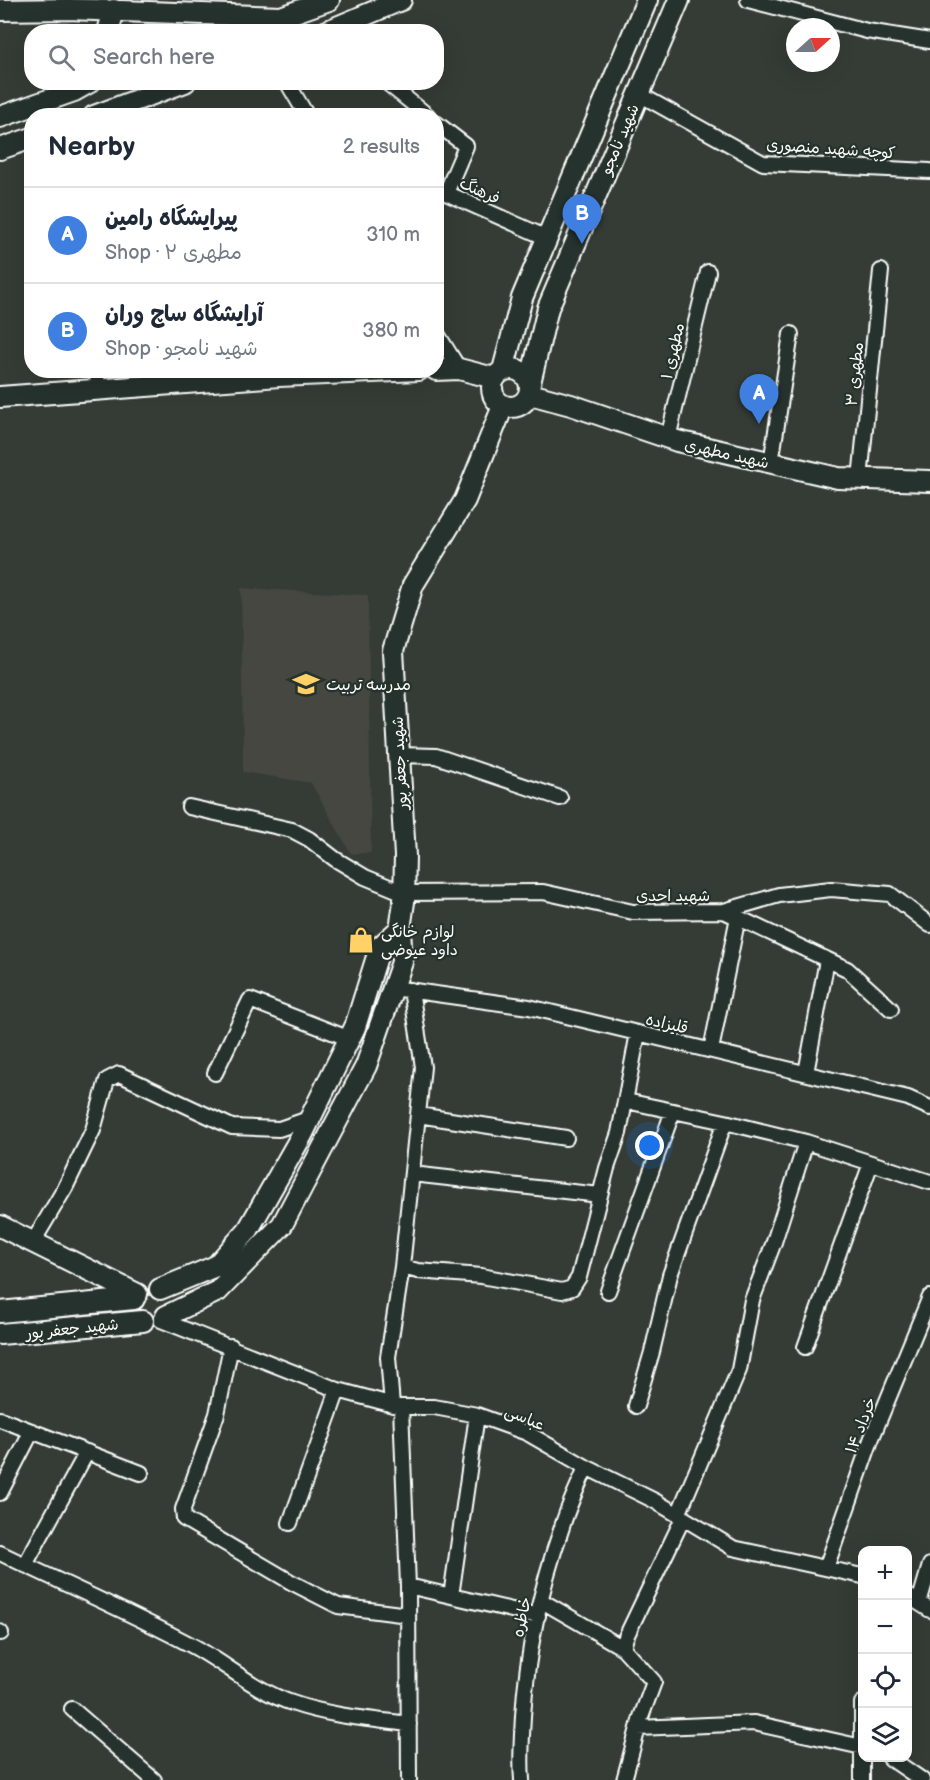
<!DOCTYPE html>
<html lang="en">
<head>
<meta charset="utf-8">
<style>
	body { margin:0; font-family:"Balsamiq Sans","Playpen Sans Arabic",sans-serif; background:#f2f2f3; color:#1f2937 }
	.controls { position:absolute; right:18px; bottom:18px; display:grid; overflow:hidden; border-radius:12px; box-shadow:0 6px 24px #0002 }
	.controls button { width:54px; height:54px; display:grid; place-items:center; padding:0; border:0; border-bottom:2px solid #e0e1e3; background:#fff; color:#1f2937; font:30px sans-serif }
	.compass { position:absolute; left:786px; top:18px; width:54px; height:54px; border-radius:50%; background:#fff; box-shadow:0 6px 24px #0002; rotate:69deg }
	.you { position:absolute; left:650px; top:1146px; width:21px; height:21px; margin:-15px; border:4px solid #fff; border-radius:50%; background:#1a73e8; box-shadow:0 0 0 9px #1a73e833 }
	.badge { display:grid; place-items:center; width:39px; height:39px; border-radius:50%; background:#0f766e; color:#fff; font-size:20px; font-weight:700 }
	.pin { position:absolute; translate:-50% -50px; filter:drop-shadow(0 2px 3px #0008) }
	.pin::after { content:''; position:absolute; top:32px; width:21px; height:18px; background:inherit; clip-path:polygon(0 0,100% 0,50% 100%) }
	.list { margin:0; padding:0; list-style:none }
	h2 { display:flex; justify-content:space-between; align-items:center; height:78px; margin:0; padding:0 24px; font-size:26px }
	h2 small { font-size:20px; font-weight:400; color:#747a83 }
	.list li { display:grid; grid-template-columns:39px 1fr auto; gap:18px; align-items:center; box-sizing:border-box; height:96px; padding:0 24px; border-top:2px solid #e0e1e3 }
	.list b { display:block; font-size:22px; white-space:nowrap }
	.list p { margin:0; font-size:20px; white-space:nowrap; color:#747a83 }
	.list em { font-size:20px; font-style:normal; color:#747a83 }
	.icon { flex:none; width:33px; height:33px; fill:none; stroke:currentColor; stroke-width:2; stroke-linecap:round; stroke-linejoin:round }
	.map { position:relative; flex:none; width:930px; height:1780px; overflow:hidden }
	.search { position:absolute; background:#fff; box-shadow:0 6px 24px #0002; left:24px; top:24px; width:420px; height:66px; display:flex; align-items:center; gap:15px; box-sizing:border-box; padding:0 21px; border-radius:24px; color:#747a83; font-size:22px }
	.panel { position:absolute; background:#fff; box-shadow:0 6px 24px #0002; left:24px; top:108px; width:420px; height:270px; border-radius:24px }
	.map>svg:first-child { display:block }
</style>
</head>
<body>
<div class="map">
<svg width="930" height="1780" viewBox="0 0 930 1780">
	<rect width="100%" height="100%" fill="#343c35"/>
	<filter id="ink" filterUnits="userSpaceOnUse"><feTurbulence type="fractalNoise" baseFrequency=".0167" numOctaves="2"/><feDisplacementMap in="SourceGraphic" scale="12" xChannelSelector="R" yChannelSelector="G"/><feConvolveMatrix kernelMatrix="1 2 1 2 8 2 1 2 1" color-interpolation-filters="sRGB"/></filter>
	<g filter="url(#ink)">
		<path fill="#44463f" d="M 241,588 L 368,595 L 371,853 L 351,854 L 311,783 L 243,772 Z"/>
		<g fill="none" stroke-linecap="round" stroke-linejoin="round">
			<g stroke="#fff" stroke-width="18">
				<path id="street" d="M 748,0 L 867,31 L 930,41
					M 287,82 L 307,116
					M 386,82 L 428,116
					M 639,94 L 763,163 L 930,171
					M 436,123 L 466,146 L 446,193 L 547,238
					M 436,332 L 459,369
					M 96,370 L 99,390
					M 668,438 L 708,272
					M 771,463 L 791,334
					M 860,479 L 881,271
					M 399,755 L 436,756 L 560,798
					M 189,807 L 292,830 L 309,839 L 335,859 L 365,877 L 404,893 L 543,892 L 633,912 L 724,911 L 779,895 L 831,889 L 890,894 L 930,925
					M 724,911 L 847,969 L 891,1009
					M 393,988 L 529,1007 L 908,1098 L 930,1108
					M 711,1050 L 738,917
					M 215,1073 L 250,1000 L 350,1039
					M 806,1073 L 827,960
					M 626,1101 L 725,1122 L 806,1142
					M 418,1115 L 566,1138
					M 412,1174 L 600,1195
					M 33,1242 L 65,1188 L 93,1130 L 107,1080 L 119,1074 L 232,1127 L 279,1129 L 311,1118
					M 402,1267 L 418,1271 L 481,1276 L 562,1291 L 572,1288 L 579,1277 L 607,1168 L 619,1133 L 638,1033
					M 608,1291 L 673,1111
					M 161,1320 L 338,1390 L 401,1407 L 434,1407 L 477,1415 L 527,1433 L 586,1467 L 655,1501 L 733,1548 L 862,1576
					M 231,1346 L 217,1414 L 183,1509 L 184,1519 L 291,1582 L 338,1606 L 408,1615
					M 805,1347 L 871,1163
					M 392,1405 L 388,1357 L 402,1267 L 423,1067 L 411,990
					M 636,1406 L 652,1352 L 670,1275 L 725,1122
					M 401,1407 L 408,1586 L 409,1780
					M 0,1419 L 141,1473
					M 0,1493 L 32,1431
					M 678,1515 L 739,1370 L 752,1300 L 774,1242 L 806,1142 L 930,1182
					M 290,1523 L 338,1390
					M 0,1553 C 64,1584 130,1612 193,1646 C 226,1664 256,1691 292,1703 C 329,1716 370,1719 409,1724
					M 25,1565 L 87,1452
					M 826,1568 L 871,1440 L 930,1297
					M 408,1586 L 538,1616
					M 451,1596 L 477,1415
					M 908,1596 L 930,1610
					M 542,1601 L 623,1648 L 626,1637 L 683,1518
					M 919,1603 L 930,1565
					M 0,1632 L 1,1633
					M 623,1648 L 654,1682 L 641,1717 L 624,1780
					M 72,1709 L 154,1780
					M 638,1728 L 754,1723 L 862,1747
					M 890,1758 L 922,1780
					M 522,1780 C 520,1758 522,1738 523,1716 C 527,1652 541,1587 562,1527 C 568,1506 578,1487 586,1467
					M 862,1780 L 862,1703"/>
			</g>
			<g stroke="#fff" stroke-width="24">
				<path id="secondary" d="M 0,10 L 68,9 L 281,17 L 329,0
					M 108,32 L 114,10
					M 325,32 L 401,0
					M 94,116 L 185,82
					M 0,117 L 74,91 L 90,82
					M 0,149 L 32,138
					M492 388a19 19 0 1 1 38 0a19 19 0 1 1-38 0Z
					M 436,370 L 459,369 L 494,378
					M 503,370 L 522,298 L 647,0
					M 530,383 L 548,308 L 679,0
					M 530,394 L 571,405 L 677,441 L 838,478 L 930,481
					M 0,397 L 279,376 L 419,370
					M 0,1226 L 137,1294
					M 160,1289 L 216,1266 L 248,1230 L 302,1135 L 355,1027 L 380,947 L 400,929
					M 0,1312 L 134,1299
					M 166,1316 L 218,1291 L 282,1225 L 366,1066 L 402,962 L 400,929 L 404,902 L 405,856 L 393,651 L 413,585 L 465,500 L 503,406
					M 0,1334 L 143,1321"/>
			</g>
			<use href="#street" stroke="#26332d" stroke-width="14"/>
			<use href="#secondary" stroke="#26332d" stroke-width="20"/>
		</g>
	</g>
	<defs>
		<g id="school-bare" transform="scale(2.07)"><path d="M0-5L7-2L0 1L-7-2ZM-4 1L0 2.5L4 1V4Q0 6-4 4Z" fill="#ffd166" stroke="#26332d" stroke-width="2.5" paint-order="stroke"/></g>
		<g id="shop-bare" transform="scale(2.07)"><path d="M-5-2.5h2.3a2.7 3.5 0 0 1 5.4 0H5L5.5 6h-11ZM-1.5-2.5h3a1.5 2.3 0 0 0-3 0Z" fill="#ffd166" stroke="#26332d" stroke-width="2.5" paint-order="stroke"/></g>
	</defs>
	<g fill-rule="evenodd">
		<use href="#school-bare" x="306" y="684"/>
		<use href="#shop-bare" x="361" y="940"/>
	</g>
	<g text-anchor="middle" stroke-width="4.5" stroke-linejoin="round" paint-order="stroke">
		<g font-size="16" fill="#fff" stroke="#26332d">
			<text transform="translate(619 139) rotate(-67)" y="6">شهید نامجو</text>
			<text transform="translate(831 148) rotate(4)" y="6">کوچه شهید منصوری</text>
			<text transform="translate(480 190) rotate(25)" y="6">فرهنگ</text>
			<text transform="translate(672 351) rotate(-77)" y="6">مطهری ۱</text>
			<text transform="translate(854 374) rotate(-84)" y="6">مطهری ۳</text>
			<text transform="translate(727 453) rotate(13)" y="6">شهید مطهری</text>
			<text transform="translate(399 763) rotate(-93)" y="6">شهید جعفر پور</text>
			<text x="673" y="901">شهید احدی</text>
			<text transform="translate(667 1023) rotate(13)" y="6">قلیزاده</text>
			<text transform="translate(72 1328) rotate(-6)" y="6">شهید جعفر پور</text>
			<text transform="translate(525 1417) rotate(23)" y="6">عباسی</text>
			<text transform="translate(860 1425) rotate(-69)" y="6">۱۴ خرداد</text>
			<text transform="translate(521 1617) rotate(-78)" y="6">خاطره</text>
		</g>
		<g font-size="16" fill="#fff" stroke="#26332d" text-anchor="start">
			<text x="326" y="690">مدرسه تربیت</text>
			<text x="381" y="937">لوازم خانگی<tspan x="381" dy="18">داود عیوضی</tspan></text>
		</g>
	</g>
</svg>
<div class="controls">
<button>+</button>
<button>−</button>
<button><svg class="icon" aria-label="locate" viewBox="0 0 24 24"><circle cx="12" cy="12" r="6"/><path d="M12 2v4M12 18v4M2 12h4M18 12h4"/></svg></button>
<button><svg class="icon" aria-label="layers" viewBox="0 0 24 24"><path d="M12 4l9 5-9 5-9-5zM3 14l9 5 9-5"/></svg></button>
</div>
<svg class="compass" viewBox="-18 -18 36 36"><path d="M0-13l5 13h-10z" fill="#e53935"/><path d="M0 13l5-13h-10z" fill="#747a83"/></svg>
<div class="you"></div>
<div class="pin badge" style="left:759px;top:424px;background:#3f7fe0">A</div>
<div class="pin badge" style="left:582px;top:244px;background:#3f7fe0">B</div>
<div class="search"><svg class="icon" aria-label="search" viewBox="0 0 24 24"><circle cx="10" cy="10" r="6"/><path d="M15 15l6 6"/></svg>Search here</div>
<section class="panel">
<h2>Nearby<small>2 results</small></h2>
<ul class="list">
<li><span class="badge" style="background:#3f7fe0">A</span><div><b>پیرایشگاه ‌رامین</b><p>Shop · مطهری ۲</p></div><em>310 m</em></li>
<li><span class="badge" style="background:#3f7fe0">B</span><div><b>آرایشگاه ساچ وران</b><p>Shop · شهید نامجو</p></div><em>380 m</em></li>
</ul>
</section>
</div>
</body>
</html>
